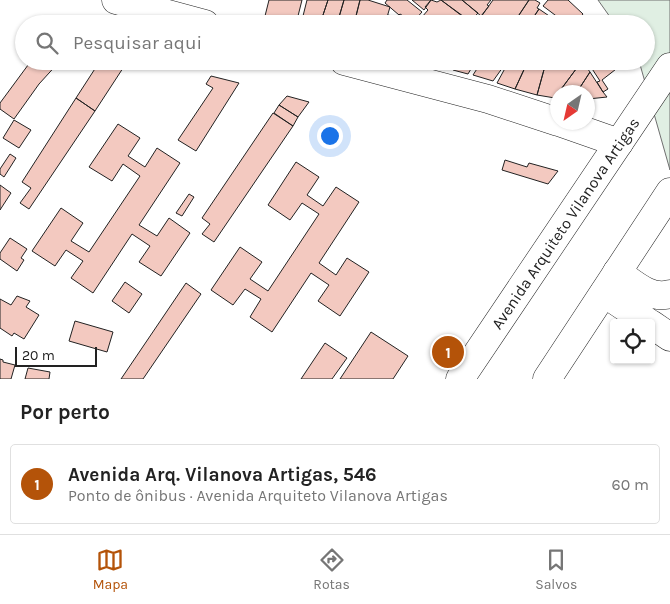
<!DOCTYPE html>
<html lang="pt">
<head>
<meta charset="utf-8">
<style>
	body { margin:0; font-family:Karla,sans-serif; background:#f6f6f6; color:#222 }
	.controls { position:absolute; right:15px; bottom:15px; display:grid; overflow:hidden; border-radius:5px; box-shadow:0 1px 4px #0004 }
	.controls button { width:45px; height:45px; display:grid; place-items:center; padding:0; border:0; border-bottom:1px solid #e0e0e0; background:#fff; color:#222; font:25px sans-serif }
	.compass { position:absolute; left:550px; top:85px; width:45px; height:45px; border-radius:50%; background:#fff; box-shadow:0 1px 4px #0004; rotate:214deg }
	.scale { position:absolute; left:15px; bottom:12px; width:82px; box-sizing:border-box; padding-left:5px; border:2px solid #222; border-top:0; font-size:14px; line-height:18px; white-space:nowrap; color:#222; -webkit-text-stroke:4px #fff; paint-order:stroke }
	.you { position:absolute; left:329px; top:135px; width:18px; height:18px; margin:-12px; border:4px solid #fff; border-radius:50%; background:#1a73e8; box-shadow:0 0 0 8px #1a73e833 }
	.badge { display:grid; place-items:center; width:32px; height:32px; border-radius:50%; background:#b45309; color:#fff; font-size:16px; font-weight:700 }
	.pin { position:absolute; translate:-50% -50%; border:2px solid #fff; box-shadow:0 1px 5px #0006 }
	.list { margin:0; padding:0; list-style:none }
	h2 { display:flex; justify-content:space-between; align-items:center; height:65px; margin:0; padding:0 20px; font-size:21px }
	h2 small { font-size:16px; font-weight:400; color:#767676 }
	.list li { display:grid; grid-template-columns:32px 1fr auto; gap:15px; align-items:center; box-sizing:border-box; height:80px; margin:0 10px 10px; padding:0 10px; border:1px solid #e0e0e0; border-radius:5px }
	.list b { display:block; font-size:19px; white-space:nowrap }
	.list p { margin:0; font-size:16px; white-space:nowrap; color:#767676 }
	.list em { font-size:16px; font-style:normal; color:#767676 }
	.icon { flex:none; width:28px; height:28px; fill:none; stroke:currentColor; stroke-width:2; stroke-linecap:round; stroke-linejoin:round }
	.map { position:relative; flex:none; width:670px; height:379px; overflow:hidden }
	.search { position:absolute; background:#fff; box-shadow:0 1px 4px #0004; left:15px; right:15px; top:15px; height:55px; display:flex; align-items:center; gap:12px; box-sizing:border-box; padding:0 18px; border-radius:28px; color:#767676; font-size:19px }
	.sheet { height:155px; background:#fff }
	nav { display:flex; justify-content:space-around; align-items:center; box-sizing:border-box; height:70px; border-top:1px solid #e0e0e0; background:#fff; font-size:14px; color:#767676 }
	nav a { display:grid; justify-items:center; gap:2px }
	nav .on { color:#b45309 }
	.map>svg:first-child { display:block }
</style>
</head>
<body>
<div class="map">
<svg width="670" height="379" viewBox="0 0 670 379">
	<rect width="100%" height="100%" fill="#fff"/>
	<path fill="#e0efe3" stroke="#6f6f6f" d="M 598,0 L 670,0 L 670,170 L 639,61 L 646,61 L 646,24 L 615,24 Z"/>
	<path fill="#f3c9c0" stroke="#222" d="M 269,0 L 302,0 L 296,24 L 289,24 L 265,16 Z
		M 307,0 L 328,0 L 320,24 L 301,24 Z
		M 328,0 L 344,0 L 337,24 L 320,24 Z
		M 344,0 L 360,0 L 354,24 L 337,24 Z
		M 360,0 L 368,0 L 390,7 L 385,24 L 354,24 Z
		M 387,0 L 407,0 L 422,12 L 413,22 L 400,14 L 399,15 L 385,3 Z
		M 412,0 L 431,0 L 424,10 Z
		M 431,0 L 437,2 L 441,0 L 467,19 L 464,24 L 430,24 L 422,17 L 428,10 L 425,7 Z
		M 441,0 L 462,0 L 478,13 L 470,22 Z
		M 462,0 L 491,0 L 487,5 L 489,6 L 481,16 Z
		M 493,0 L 529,0 L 513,24 L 476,24 Z
		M 529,0 L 535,0 L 540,3 L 537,8 L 539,9 L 529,24 L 513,24 Z
		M 548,0 L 568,0 L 583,14 L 575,24 L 558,24 L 557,21 L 559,18 L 543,6 Z
		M 539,9 L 558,22 L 556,24 L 529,24 Z
		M 388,15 L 413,22 L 417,23 L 385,24 Z
		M 31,61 L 60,61 L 39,84 L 14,119 L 0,109 L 0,103 Z
		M 100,61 L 117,61 L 125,65 L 95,111 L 76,98 Z
		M 420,61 L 447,61 L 446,68 Z
		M 456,61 L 482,61 L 479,65 L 475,62 L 468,74 L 453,70 Z
		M 482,61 L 509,61 L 505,69 L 503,67 L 493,81 L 473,75 Z
		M 509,61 L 528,61 L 515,89 L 497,83 Z
		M 528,61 L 545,66 L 537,95 L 515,89 Z
		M 552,61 L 582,61 L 559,92 L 558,92 L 555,98 L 537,95 L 545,66 L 549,62 L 551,63 Z
		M 582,61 L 590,72 L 577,92 L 559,92 Z
		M 587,61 L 616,61 L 620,66 L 602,80 L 608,89 L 603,92 L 597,82 L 600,81 Z
		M 590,72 L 603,92 L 607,97 L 588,99 L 588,92 L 577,92 Z
		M 211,76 L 239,83 L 196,151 L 178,140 L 213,88 L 206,84 Z
		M 287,96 L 309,102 L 298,117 L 279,105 Z
		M 76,98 L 95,111 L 29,209 L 20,203 L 31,188 L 22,182 Z
		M 279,105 L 298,117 L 293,126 L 274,113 Z
		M 273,113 L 293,126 L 214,242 L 202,234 L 210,224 L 202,218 Z
		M 14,120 L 31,130 L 19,148 L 3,138 Z
		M 118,124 L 140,138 L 128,156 L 145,167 L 157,148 L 180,163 L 139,225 L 157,236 L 169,218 L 190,233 L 161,276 L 139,262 L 150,246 L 132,234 L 93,293 L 71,278 L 83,261 L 66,250 L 55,266 L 32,251 L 61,208 L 83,223 L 71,241 L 89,252 L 140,176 L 123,164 L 112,181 L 89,167 Z
		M 10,154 L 16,158 L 4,177 L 0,174 L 0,169 Z
		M 505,160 L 527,167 L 529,163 L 558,171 L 548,184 L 502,170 Z
		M 296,162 L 319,177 L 307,195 L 323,206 L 336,187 L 359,202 L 319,263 L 336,275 L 347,258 L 369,272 L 340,316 L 318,301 L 329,285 L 311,273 L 272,332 L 250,317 L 261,299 L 245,289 L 233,305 L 211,290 L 240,247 L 262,262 L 250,279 L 268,291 L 319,214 L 302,203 L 290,220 L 268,205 Z
		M 0,185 L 11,193 L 0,210 Z
		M 189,194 L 194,197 L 182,216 L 176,213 Z
		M 10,238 L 27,249 L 21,258 L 24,260 L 17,271 L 0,259 L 0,253 Z
		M 125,282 L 142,294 L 129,313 L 112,301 Z
		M 186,283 L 201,294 L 143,379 L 121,379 Z
		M 17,296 L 30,301 L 26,307 L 39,315 L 24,339 L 14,333 L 12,336 L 0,328 L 0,299 L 11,305 Z
		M 75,321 L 113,332 L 107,352 L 69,341 Z
		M 371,332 L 408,356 L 393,379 L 340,379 Z
		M 325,343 L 347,358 L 332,379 L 301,379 Z
		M 0,359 L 3,360 L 3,362 L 15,365 L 11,379 L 0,379 Z
		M 28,368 L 50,372 L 49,379 L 25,379 Z"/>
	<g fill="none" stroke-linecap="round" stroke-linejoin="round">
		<g stroke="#222" stroke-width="29">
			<path id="minor" d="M 116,0 L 205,24
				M 344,61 L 488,99 L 558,122
				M 559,122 L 619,143
				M 617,272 C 633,283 650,300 670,294
				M 604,293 L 649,323
				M 651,324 L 670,337"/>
		</g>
		<g stroke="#222" stroke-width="29">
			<path id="major" d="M 460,379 L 670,67
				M 547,379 L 670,192"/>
		</g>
		<use href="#minor" stroke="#fff" stroke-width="28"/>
		<use href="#major" stroke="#fff" stroke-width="28"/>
	</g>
	<g text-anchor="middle" stroke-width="4" stroke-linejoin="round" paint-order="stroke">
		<g font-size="16" fill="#222" stroke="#fff">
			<text transform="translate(565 223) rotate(-56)" y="6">Avenida Arquiteto Vilanova Artigas</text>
		</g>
	</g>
</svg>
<div class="controls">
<button><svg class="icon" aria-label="locate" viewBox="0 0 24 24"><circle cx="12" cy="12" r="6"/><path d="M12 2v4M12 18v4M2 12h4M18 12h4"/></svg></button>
</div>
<svg class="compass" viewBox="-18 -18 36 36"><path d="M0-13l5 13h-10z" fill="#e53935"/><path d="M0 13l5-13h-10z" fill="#767676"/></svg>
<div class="scale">20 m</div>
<div class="you"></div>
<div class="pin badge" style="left:448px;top:352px">1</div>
<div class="search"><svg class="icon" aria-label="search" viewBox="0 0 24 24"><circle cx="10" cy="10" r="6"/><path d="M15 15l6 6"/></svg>Pesquisar aqui</div>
</div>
<section class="sheet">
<h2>Por perto<small></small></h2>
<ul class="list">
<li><span class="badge">1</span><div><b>Avenida Arq. Vilanova Artigas, 546</b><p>Ponto de ônibus · Avenida Arquiteto Vilanova Artigas</p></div><em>60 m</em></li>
</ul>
</section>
<nav>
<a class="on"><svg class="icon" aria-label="map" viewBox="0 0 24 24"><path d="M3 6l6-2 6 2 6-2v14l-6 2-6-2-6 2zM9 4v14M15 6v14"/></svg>Mapa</a>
<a><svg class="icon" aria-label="directions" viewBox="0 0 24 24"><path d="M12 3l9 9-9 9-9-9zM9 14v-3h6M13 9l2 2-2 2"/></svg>Rotas</a>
<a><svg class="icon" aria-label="saved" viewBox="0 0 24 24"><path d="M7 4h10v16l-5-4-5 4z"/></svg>Salvos</a>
</nav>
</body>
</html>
